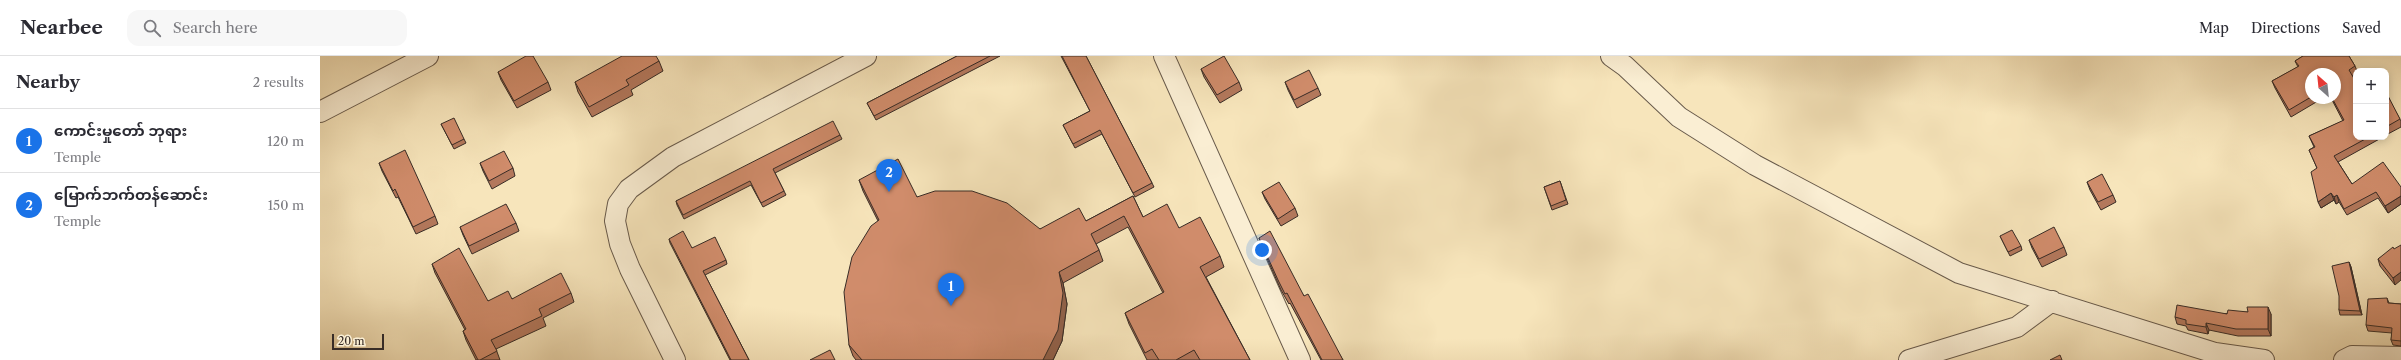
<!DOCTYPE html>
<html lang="en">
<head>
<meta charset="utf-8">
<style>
	body { margin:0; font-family:"Libre Caslon Text","Noto Sans Myanmar",serif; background:#f7f7f7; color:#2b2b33 }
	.controls { position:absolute; right:12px; top:12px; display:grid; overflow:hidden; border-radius:8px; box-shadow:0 2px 10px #0003 }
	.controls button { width:36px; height:36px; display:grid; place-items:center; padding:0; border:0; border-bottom:1px solid #e1e1e2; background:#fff; color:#2b2b33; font:20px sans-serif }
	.compass { position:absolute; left:1985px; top:12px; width:36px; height:36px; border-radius:50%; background:#fff; box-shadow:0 2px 10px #0003; rotate:333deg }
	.scale { position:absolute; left:12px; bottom:10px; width:52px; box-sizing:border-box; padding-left:4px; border:2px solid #382c26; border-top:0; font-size:11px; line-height:14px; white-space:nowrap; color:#382c26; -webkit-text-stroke:3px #faeed3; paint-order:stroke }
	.you { position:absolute; left:942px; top:194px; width:14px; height:14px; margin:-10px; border:3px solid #fff; border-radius:50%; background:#1a73e8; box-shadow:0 0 0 6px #1a73e833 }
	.badge { display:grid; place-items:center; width:26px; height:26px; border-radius:50%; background:#1a73e8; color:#fff; font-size:13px; font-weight:700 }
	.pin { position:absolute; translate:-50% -33px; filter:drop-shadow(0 1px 2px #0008) }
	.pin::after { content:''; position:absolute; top:21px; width:14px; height:12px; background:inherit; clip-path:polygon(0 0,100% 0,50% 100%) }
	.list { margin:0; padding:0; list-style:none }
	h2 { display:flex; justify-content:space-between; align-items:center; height:52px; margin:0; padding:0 16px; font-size:17px }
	h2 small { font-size:13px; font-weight:400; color:#7c7c81 }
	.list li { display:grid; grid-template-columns:26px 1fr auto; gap:12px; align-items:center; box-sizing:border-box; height:64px; padding:0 16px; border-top:1px solid #e1e1e2 }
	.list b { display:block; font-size:15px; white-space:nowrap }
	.list p { margin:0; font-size:13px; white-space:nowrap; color:#7c7c81 }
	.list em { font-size:13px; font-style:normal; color:#7c7c81 }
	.icon { flex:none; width:22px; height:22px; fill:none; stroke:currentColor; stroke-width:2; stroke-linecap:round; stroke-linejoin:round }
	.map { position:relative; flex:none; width:2081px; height:304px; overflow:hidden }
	header { display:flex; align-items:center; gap:24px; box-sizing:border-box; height:56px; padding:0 20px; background:#fff; border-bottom:1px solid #e1e1e2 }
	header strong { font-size:19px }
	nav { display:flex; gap:22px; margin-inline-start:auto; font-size:14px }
	.search { width:280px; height:36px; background:#f7f7f7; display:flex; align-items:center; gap:10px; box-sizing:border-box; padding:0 14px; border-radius:12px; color:#7c7c81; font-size:15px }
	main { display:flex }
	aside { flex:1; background:#fff }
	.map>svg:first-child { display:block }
</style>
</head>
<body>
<header>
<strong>Nearbee</strong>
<div class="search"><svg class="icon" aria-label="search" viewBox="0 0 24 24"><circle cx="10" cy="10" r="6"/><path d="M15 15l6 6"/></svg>Search here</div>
<nav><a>Map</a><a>Directions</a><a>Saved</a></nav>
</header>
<main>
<aside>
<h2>Nearby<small>2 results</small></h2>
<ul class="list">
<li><span class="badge">1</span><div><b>ကောင်းမှုတော် ဘုရား</b><p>Temple</p></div><em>120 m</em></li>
<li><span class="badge">2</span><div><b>မြောက်ဘက်တန်ဆောင်း</b><p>Temple</p></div><em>150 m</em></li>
</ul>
</aside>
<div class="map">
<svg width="2081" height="304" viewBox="0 0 2081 304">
	<rect width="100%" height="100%" fill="#f7e5bb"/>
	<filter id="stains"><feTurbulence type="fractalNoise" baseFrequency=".005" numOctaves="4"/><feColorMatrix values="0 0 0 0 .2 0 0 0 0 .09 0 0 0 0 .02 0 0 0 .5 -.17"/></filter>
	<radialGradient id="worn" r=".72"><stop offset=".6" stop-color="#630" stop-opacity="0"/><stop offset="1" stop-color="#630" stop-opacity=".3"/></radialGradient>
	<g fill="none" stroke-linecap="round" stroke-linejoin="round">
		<g stroke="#685a4b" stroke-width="22">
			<path id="minor" d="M 844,0 L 980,304
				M 1291,0 L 1305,10 L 1359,61 L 1435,109 L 1639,217 L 1895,297 L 1944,304
				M 0,56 L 108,0
				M 355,304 L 310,213 L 300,188 L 295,165 L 298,148 L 309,133 L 353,101 L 546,0
				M 1589,304 L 1697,271 L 1732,245
				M 2024,304 L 2032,300 L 2081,301"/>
		</g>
		<use href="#minor" stroke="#faeed3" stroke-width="20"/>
	</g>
	<path fill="#b3785c" stroke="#382c26" d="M 637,0 L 680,0 L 556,64 L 547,47 Z
		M 741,0 L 766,0 L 832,127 L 834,131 L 815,141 L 782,78 L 755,92 L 743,69 L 770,55 Z
		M 1982,0 L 2029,0 L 2035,10 L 2037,15 L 2036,15 L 2036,18 L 2032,20 L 2036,81 L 2063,81 L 2018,106 L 2032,128 L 2081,131 L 2081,148 L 2068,157 L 2058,142 L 2027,159 L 2019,146 L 2016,148 L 2014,144 L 2001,152 L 1997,112 L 1989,94 L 1994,91 L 1989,80 L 2023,65 L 2011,42 L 2015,42 L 2015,18 L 1991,18 L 1991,42 L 2003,42 L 1971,61 L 1955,32 L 1952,25 L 1978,11 L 1975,5 L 1983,0 Z
		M 339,5 L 343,15 L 311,34 L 313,39 L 272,61 L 258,36 L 255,26 Z
		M 881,13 L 919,26 L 922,34 L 900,47 L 884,21 Z
		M 178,16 L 228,26 L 231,34 L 197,52 L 181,24 Z
		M 965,26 L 998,32 L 1001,39 L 977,52 L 968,34 Z
		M 2066,39 L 2081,65 L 2081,71 L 2066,79 Z
		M 121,68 L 144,83 L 146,87 L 134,93 Z
		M 520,79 L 522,83 L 455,117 L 466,139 L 443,151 L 431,129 L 364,163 L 357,149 L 356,145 Z
		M 59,107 L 115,160 L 118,168 L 96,178 L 78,141 L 76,142 L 62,115 Z
		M 160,107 L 193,112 L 195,120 L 172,133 L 163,115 Z
		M 539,124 L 597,141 L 720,173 L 766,165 L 813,140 L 823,161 L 859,172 L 900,200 L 904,211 L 886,221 L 930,304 L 827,304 L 809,268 L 805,257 L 843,237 L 808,171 L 776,188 L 779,194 L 783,205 L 743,227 L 747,248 L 742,285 L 733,304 L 536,304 L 533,300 L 529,289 L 558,165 L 543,135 Z
		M 1240,125 L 1248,148 L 1232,154 L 1224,131 Z
		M 1767,126 L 1793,139 L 1796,146 L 1781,154 L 1770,134 Z
		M 942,136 L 975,152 L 978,160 L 961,170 L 945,143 Z
		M 196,167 L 199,175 L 152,198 L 143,179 L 140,171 Z
		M 1680,180 L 1701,190 L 1702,194 L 1690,200 Z
		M 939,182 L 984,240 L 1023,304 L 1001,304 L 970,247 L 969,248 L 961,234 L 942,191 Z
		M 349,183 L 372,192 L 406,204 L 407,208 L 385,219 L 429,304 L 410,304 L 350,187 Z
		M 1709,184 L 1744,191 L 1747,199 L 1722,211 L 1712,192 Z
		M 2074,193 L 2075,229 L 2060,210 L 2058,203 Z
		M 2029,206 L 2031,211 L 2042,259 L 2020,259 L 2019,254 Z
		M 112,208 L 168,245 L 251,237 L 254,246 L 223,262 L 226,270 L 176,293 L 180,304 L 156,304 L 146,284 L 143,275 L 145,274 L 115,217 Z
		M 2067,242 L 2069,247 L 2081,248 L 2081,290 L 2073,289 L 2071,284 L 2072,277 L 2048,275 L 2046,269 Z
		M 1928,256 L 1951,258 L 1951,280 L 1918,280 L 1889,274 L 1888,278 L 1868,274 L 1866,270 L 1857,268 L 1855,261 Z"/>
	<path fill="#92624b" stroke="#382c26" d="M 2011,137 L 2014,144 L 2001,152 L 1998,146 Z
		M 2017,139 L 2019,146 L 2016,148 L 2014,141 Z
		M 2081,140 L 2081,148 L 2068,157 L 2065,150 Z
		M 2029,206 L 2031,211 L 2042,259 L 2040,255 Z
		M 739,216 L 743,227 L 747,248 L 742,285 L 733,304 L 723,304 Z
		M 2081,216 L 2081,224 L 2075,229 L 2073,222 Z
		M 1948,251 L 1951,258 L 1951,280 L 1948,273 Z
		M 1886,267 L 1889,274 L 1888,278 L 1886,271 Z"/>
	<path fill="#d08c6b" stroke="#382c26" d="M 206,0 L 213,0 L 228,26 L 194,45 L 178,16 Z
		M 302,0 L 336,0 L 339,5 L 306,24 L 309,29 L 269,51 L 255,26 Z
		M 637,0 L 670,0 L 554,60 L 547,47 Z
		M 742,0 L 766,0 L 832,127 L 813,137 L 780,74 L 753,88 L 743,69 L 770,55 Z
		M 904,0 L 919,26 L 897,39 L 881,13 Z
		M 1983,0 L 2029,0 L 2035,10 L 2029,14 L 2036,26 L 2036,81 L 2049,81 L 2014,100 L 2032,128 L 2063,106 L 2081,131 L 2081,140 L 2065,150 L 2056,136 L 2024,153 L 2017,139 L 2014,141 L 2011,137 L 1998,146 L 1991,116 L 1997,112 L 1989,94 L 1995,91 L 1989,80 L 2024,64 L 2012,42 L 2015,42 L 2015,18 L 1991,18 L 1991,41 L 1969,54 L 1952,25 L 1979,10 L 1975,5 Z
		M 989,14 L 998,32 L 974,44 L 965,26 Z
		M 2067,38 L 2080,63 L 2066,71 L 2066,39 Z
		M 134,62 L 144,83 L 132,89 L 121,68 Z
		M 513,65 L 520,79 L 453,113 L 464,135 L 441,147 L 430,125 L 363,159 L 356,145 Z
		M 85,94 L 115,160 L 93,171 L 75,133 L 73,135 L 59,107 Z
		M 184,95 L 193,112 L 169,125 L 160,107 Z
		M 578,103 L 597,141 L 615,135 L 652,135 L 687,147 L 720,173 L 759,152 L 766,165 L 813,140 L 823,161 L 847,148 L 859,172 L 880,161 L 900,200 L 880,211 L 930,304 L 880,304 L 874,294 L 856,304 L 839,304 L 832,293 L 825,297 L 805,257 L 844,236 L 804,160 L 771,178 L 779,194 L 739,216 L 743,237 L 738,274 L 723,304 L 542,304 L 529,289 L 524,236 L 532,201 L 551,170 L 559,164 L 539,124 Z
		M 1782,118 L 1793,139 L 1778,146 L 1767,126 Z
		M 1240,125 L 1246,144 L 1231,150 L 1224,131 Z
		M 959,126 L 975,152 L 958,163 L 942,136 Z
		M 186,148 L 196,167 L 149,190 L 140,171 Z
		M 1734,171 L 1744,191 L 1719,203 L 1709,184 Z
		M 1692,174 L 1701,190 L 1688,196 L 1680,180 Z
		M 363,175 L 372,192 L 395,181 L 406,204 L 383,215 L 429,304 L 411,304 L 349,183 Z
		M 950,175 L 984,240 L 988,238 L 1023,304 L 1002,304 L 967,237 L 965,238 L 958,224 L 939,182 Z
		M 2081,189 L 2081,216 L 2073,222 L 2058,203 L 2073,191 L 2074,193 Z
		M 139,192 L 168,245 L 188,235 L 192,243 L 241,217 L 251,237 L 219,253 L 222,260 L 171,284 L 177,295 L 160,304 L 158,304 L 143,275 L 146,273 L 112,208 Z
		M 2029,206 L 2040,255 L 2019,254 L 2019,240 L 2012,210 Z
		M 2067,242 L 2068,247 L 2081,248 L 2081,285 L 2071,284 L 2072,272 L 2046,269 L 2048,243 Z
		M 1857,249 L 1907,258 L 1908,254 L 1928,256 L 1927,251 L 1948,251 L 1948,273 L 1916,273 L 1886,267 L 1886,271 L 1866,268 L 1866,264 L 1855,261 Z
		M 510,294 L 515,304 L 490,304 Z
		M 1740,299 L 1742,304 L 1730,304 Z"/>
	<rect width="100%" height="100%" filter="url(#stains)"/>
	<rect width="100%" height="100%" fill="url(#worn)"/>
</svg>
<div class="controls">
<button>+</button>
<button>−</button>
</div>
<svg class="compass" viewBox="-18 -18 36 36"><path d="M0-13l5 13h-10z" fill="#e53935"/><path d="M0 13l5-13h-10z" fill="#7c7c81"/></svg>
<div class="scale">20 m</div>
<div class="you"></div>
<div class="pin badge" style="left:631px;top:250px">1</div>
<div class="pin badge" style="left:569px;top:136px">2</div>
</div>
</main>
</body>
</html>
